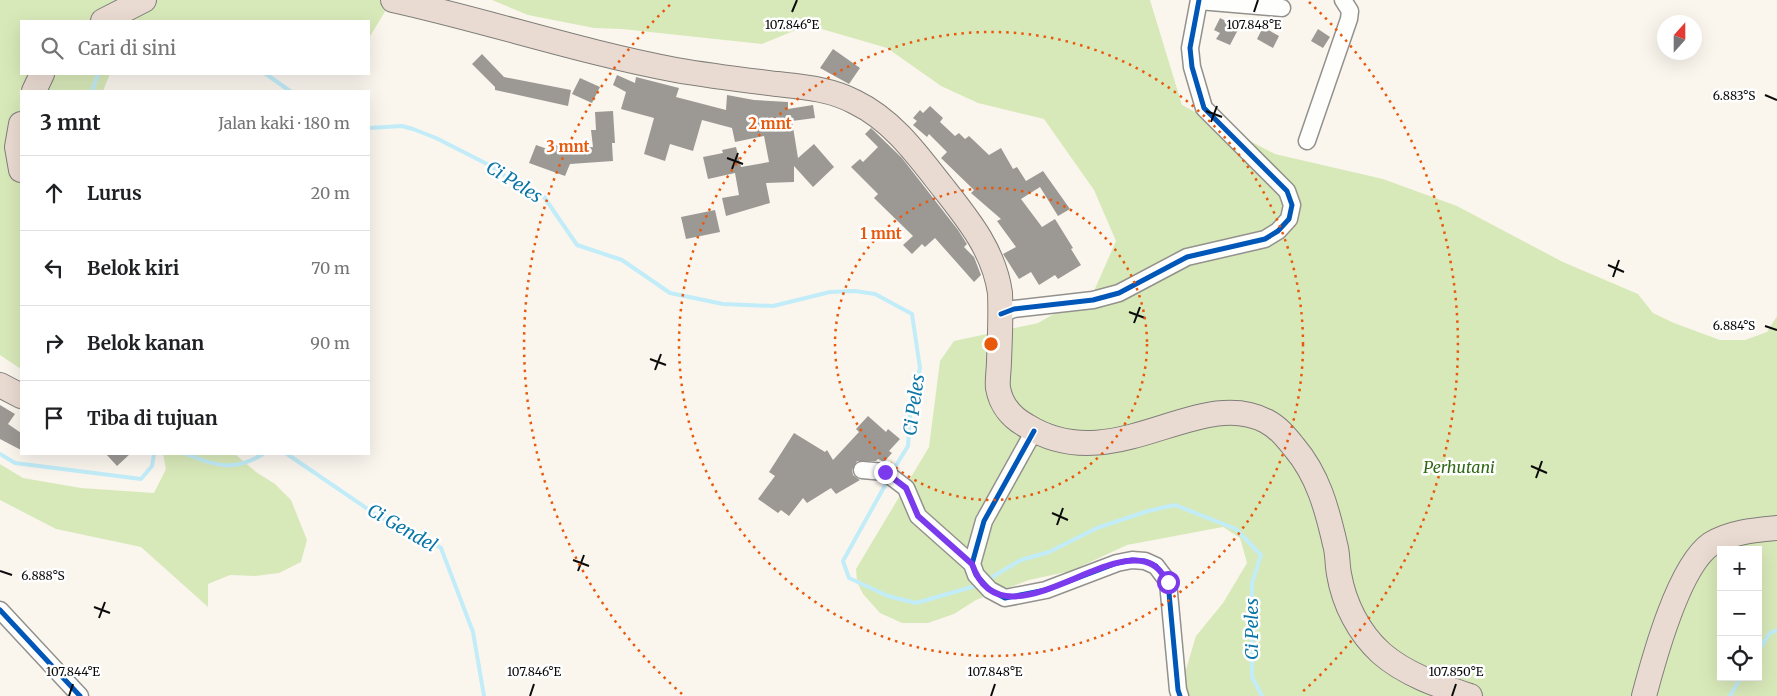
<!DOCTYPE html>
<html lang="id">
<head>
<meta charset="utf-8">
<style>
	body { margin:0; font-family:Merriweather,serif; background:#f2f2f2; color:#202124 }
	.controls { position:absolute; right:15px; bottom:15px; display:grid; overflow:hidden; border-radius:0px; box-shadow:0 5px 20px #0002 }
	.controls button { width:45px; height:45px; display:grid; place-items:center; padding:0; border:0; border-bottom:1px solid #e0e0e0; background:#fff; color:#202124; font:25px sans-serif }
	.compass { position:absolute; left:1657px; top:15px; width:45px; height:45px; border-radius:50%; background:#fff; box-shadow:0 5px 20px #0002; rotate:21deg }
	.stop { position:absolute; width:15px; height:15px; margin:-11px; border:4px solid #7c3aed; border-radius:50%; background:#fff }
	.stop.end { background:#7c3aed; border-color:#fff; box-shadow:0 1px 5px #0008 }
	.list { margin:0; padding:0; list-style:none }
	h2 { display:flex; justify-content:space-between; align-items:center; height:65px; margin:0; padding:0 20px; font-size:21px }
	h2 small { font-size:16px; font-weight:400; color:#757577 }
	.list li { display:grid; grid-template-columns:32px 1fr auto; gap:15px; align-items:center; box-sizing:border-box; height:75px; padding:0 20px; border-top:1px solid #e0e0e0 }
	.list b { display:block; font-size:19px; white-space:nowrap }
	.list em { font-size:16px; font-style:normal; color:#757577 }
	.icon { flex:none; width:28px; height:28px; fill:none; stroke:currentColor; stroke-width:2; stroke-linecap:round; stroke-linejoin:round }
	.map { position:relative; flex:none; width:1777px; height:696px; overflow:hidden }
	.search { position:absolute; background:#fff; box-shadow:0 5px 20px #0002; left:20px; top:20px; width:350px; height:55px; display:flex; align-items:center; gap:12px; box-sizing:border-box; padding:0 18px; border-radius:0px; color:#757577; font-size:19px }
	.panel { position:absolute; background:#fff; box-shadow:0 5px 20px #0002; left:20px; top:90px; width:350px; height:365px; border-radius:0px }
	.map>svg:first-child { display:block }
</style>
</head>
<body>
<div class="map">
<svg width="1777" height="696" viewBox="0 0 1777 696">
	<rect width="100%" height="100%" fill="#faf6ee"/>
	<path fill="#d8e9b9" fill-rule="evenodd" d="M 0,0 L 392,0 L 369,38 L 369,21 L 21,21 L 21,74 L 110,74 L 103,91 L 21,91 L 21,369 L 0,355 Z
		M 492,0 L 1150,0 L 1182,105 L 1275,154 L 1383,179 L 1457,206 L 1563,262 L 1638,294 L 1653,313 L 1674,323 L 1720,340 L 1745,340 L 1767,332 L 1777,316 L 1777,696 L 1178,696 L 1196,636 L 1223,603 L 1247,563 L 1240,538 L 1223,527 L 1127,545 L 1071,571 L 1029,580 L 976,600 L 954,614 L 928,623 L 902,623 L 880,613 L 863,594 L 857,582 L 856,569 L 929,447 L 940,361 L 954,341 L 1038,323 L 1094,291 L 1116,241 L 1094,190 L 1044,119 L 978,103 L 941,86 L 887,48 L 808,25 L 762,44 L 622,29 L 594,28 L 528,15 ZM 1721,550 L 1758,550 L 1758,677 L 1721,677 Z
		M 163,454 L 235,454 L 256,472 L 275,484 L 291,500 L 307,540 L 301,562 L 279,573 L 255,576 L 230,575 L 208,584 L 208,607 L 141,547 L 56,529 L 0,500 L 0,464 L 23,478 L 81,488 L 154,493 L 166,469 Z"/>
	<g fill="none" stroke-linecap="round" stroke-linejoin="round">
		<path stroke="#c1ecf8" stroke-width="4" d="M 266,74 L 290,91
			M 92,91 L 98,74
			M 369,128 L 402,126 L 413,129 L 436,138 L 491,166 L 512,181 L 544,197 L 577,245 L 622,260 L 670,293 L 723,304 L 773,306 L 830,292 L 855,291 L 875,294 L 912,314 L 920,368 L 910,415 L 908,446 L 892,472
			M 0,454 L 15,463 L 141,479 L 152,466 L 154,454
			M 186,454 C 216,466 234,472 263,454
			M 287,454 L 378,516 L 424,537 L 441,548 L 473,632 L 484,696
			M 888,480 L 843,561 L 849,578 L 888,596 L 916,603 L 979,585
			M 987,580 L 1021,560 L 1049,552 L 1097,528 L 1148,511 L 1175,505 L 1236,529 L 1261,555 L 1252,583 L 1252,677 L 1262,696
			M 1758,651 L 1770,633 L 1777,630
			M 1730,696 L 1741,677"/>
	</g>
	<path fill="#9c9995" d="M 1220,18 L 1226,21 L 1228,18 L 1241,24 L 1230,45 L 1216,39 L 1220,33 L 1214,30 Z
		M 1263,27 L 1279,36 L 1273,48 L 1257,39 Z
		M 1318,29 L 1330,37 L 1323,48 L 1311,41 Z
		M 833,49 L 860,68 L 849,84 L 820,68 Z
		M 482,54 L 504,77 L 571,90 L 568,106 L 495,90 L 495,87 L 472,64 Z
		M 617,75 L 635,83 L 636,77 L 679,88 L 676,97 L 726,110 L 727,95 L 754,100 L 788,102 L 788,109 L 813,105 L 815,118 L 792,121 L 798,158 L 814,144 L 834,167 L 813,187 L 794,166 L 794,182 L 766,183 L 770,203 L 726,216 L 722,198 L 739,195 L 735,173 L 708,179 L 703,157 L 723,153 L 722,150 L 736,147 L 741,167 L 769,162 L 764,136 L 735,142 L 732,128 L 702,120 L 693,151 L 670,144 L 665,161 L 644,154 L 654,118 L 621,109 L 626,92 L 613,85 Z
		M 580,78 L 600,87 L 592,103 L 572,94 Z
		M 930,106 L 943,118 L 940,122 L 955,136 L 959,133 L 965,139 L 969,136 L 989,155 L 1001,148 L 1013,169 L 1017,167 L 1026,181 L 1043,171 L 1070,209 L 1058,216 L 1040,187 L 1021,199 L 1042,227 L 1055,219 L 1073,248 L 1071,249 L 1081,265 L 1058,279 L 1055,275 L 1039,285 L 1031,272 L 1019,279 L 1003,254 L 1016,247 L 997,221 L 1001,219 L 971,193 L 974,190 L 941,158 L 947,152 L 929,134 L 927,137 L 913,125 L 917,121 L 913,118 L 920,110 L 923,113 Z
		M 613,111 L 615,143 L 612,143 L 613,161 L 570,164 L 565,176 L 529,163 L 536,145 L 553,151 L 556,145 L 583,154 L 583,148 L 593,147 L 591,130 L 596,130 L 595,112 Z
		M 871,128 L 902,158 L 958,230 L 967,244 L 964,247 L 974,257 L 981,275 L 974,282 L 935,238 L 925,247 L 922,244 L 912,254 L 903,245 L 913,236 L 874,198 L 878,194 L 851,167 L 860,159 L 863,162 L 878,147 L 865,134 Z
		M 715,210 L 720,232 L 686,239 L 681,217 Z
		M 0,405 L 15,414 L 8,424 L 21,433 L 21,450 L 0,439 Z
		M 868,416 L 886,432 L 888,429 L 900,439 L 889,451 L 892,453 L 884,462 L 878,459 L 876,461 L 857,461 L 852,470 L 853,475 L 860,480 L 836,494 L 831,488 L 807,503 L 803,498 L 789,516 L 781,510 L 778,513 L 758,499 L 775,476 L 769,472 L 794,433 L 825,452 L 827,450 L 833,460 L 859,432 L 856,429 Z
		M 106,454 L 130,454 L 117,466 Z"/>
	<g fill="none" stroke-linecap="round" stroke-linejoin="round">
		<g stroke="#93918d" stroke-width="19">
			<path id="minor" d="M 1199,1 L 1282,8
				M 1307,141 L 1349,19 L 1350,11 L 1343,0
				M 1001,314 L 1014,309 L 1093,300 L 1119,293 L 1187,257 L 1265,239 L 1278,231 L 1289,219 L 1292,205 L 1287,191 L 1204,108 L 1192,67 L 1190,48 L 1199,0
				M 1034,431 L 984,521 L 972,564 L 976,575 L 990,590 L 1005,598 L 1046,590 L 1117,563 L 1132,560 L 1145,561 L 1156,566 L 1168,582 L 1178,690 L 1180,696
				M 862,470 L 885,472 L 906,488 L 918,516 L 972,564
				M 0,610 L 80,696"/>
		</g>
		<g stroke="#807e7a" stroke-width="26">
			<path id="highway" d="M 393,0 C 488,21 580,52 676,70 C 710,76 744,80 777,84 C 804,87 831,89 855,102 C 892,120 916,153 941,185 C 967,218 994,250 1000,293 C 1001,316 1000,338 999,361 C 999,370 997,380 998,388 C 1001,405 1012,418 1027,426 C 1114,480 1198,385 1266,421 C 1278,427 1286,437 1294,447 C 1318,475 1327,509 1335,544 C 1338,554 1337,564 1339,574 C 1344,604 1359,633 1381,653 C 1406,675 1440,686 1470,696
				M 103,21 L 144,0
				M 34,91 L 42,74
				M 21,124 L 17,147 L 21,170
				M 0,385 L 21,396
				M 1644,696 C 1654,658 1679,566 1711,544 C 1730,532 1755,530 1777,528"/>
		</g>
		<use href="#minor" stroke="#fefefc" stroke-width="16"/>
		<use href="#highway" stroke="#eadbd2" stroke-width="24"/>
		<g stroke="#fff" stroke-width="8">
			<path id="cycleway" d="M 1001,314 L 1014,309 L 1093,300 L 1119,293 L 1187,257 L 1265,239 L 1278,231 L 1289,219 L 1292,205 L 1287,191 L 1204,108 L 1192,67 L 1190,48 L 1199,0
				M 1034,431 L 984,521 L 972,564 L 976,575 L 990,590 L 1005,598 L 1046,590 L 1117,563 L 1132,560 L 1145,561 L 1156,566 L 1168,582 L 1178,690 L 1180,696
				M 0,610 L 80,696"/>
		</g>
		<use href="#cycleway" stroke="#0057b8" stroke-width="5"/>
	</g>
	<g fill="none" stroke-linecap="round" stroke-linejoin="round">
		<path stroke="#7c3aed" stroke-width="6" d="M 885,472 L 906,488 L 918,516 L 972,564 C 1000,645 1098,547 1146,562 C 1157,565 1162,573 1168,582"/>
	</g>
	<path fill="none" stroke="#0b0b0b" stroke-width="2" d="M 792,12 L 797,0M 1254,12 L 1258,0M 1765,95 L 1777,100M 1206,111 L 1222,117M 1211,122 L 1217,106M 727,158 L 743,164M 732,169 L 738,153M 1608,265 L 1624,272M 1613,277 L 1619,260M 1129,312 L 1145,318M 1134,323 L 1140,307M 1765,326 L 1777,330M 650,359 L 666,365M 655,370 L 661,354M 1531,466 L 1547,473M 1536,478 L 1542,461M 1052,513 L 1068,520M 1057,525 L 1063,508M 573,560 L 589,566M 0,571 L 12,575M 578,571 L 584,555M 94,607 L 110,613M 99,618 L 105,602M 69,696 L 73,684M 530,696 L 534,684M 991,696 L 995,684M 1452,696 L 1456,684"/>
	<g fill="none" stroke="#e8590c" stroke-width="2.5" stroke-dasharray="2.5 5">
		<circle cx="991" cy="344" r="156"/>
		<circle cx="991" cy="344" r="312"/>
		<path d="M682 694A467 467 0 0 1 673 2M1309 2A467 467 0 0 1 1300 694"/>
	</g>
	<g text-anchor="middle" stroke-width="5" stroke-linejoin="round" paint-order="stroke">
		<g font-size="16" font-style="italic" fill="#316816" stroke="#fff">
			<text x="1459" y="473">Perhutani</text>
		</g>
		<g font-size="18" font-style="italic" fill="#0a76a7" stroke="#fff">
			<text transform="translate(514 182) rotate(32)" y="6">Ci Peles</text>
			<text transform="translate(914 405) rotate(-82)" y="6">Ci Peles</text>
			<text transform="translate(402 528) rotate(30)" y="6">Ci Gendel</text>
			<text transform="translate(1252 629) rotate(-90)" y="6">Ci Peles</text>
		</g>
	</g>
	<g font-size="12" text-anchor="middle" fill="#0b0b0b" stroke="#fff" stroke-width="5" stroke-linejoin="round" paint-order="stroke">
		<text x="792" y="29">107.846°E</text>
		<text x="1254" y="29">107.848°E</text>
		<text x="1734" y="100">6.883°S</text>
		<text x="1734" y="330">6.884°S</text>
		<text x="43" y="580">6.888°S</text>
		<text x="73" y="676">107.844°E</text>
		<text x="534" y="676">107.846°E</text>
		<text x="995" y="676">107.848°E</text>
		<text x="1456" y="676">107.850°E</text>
	</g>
	<circle cx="991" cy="344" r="8" fill="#e8590c" stroke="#fff" stroke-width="2.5"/>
	<g font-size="15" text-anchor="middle" font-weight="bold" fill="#e8590c" stroke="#fff" stroke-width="5" stroke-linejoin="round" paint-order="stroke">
		<text x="770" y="129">2 mnt</text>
		<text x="568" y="152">3 mnt</text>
		<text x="881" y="239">1 mnt</text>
	</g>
</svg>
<div class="controls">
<button>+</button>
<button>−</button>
<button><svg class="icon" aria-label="locate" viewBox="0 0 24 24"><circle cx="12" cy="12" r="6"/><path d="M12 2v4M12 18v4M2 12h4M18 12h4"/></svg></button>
</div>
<svg class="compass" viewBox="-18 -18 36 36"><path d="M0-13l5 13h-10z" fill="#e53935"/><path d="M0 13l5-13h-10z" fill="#757577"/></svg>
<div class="stop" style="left:1168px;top:582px"></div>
<div class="stop end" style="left:885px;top:472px"></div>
<div class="search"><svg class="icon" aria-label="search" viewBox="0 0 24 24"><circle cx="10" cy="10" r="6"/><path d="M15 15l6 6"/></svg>Cari di sini</div>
<section class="panel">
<h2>3 mnt<small>Jalan kaki · 180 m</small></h2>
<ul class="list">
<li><svg class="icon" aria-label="ahead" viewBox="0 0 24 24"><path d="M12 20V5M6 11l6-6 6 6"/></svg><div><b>Lurus</b></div><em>20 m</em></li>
<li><svg class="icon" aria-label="left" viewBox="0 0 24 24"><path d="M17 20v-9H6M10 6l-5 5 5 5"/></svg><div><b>Belok kiri</b></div><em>70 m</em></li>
<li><svg class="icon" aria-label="right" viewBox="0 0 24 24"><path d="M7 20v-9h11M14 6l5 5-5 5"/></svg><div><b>Belok kanan</b></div><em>90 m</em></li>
<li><svg class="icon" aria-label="arrive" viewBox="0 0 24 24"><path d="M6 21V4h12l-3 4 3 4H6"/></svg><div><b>Tiba di tujuan</b></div></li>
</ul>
</section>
</div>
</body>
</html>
